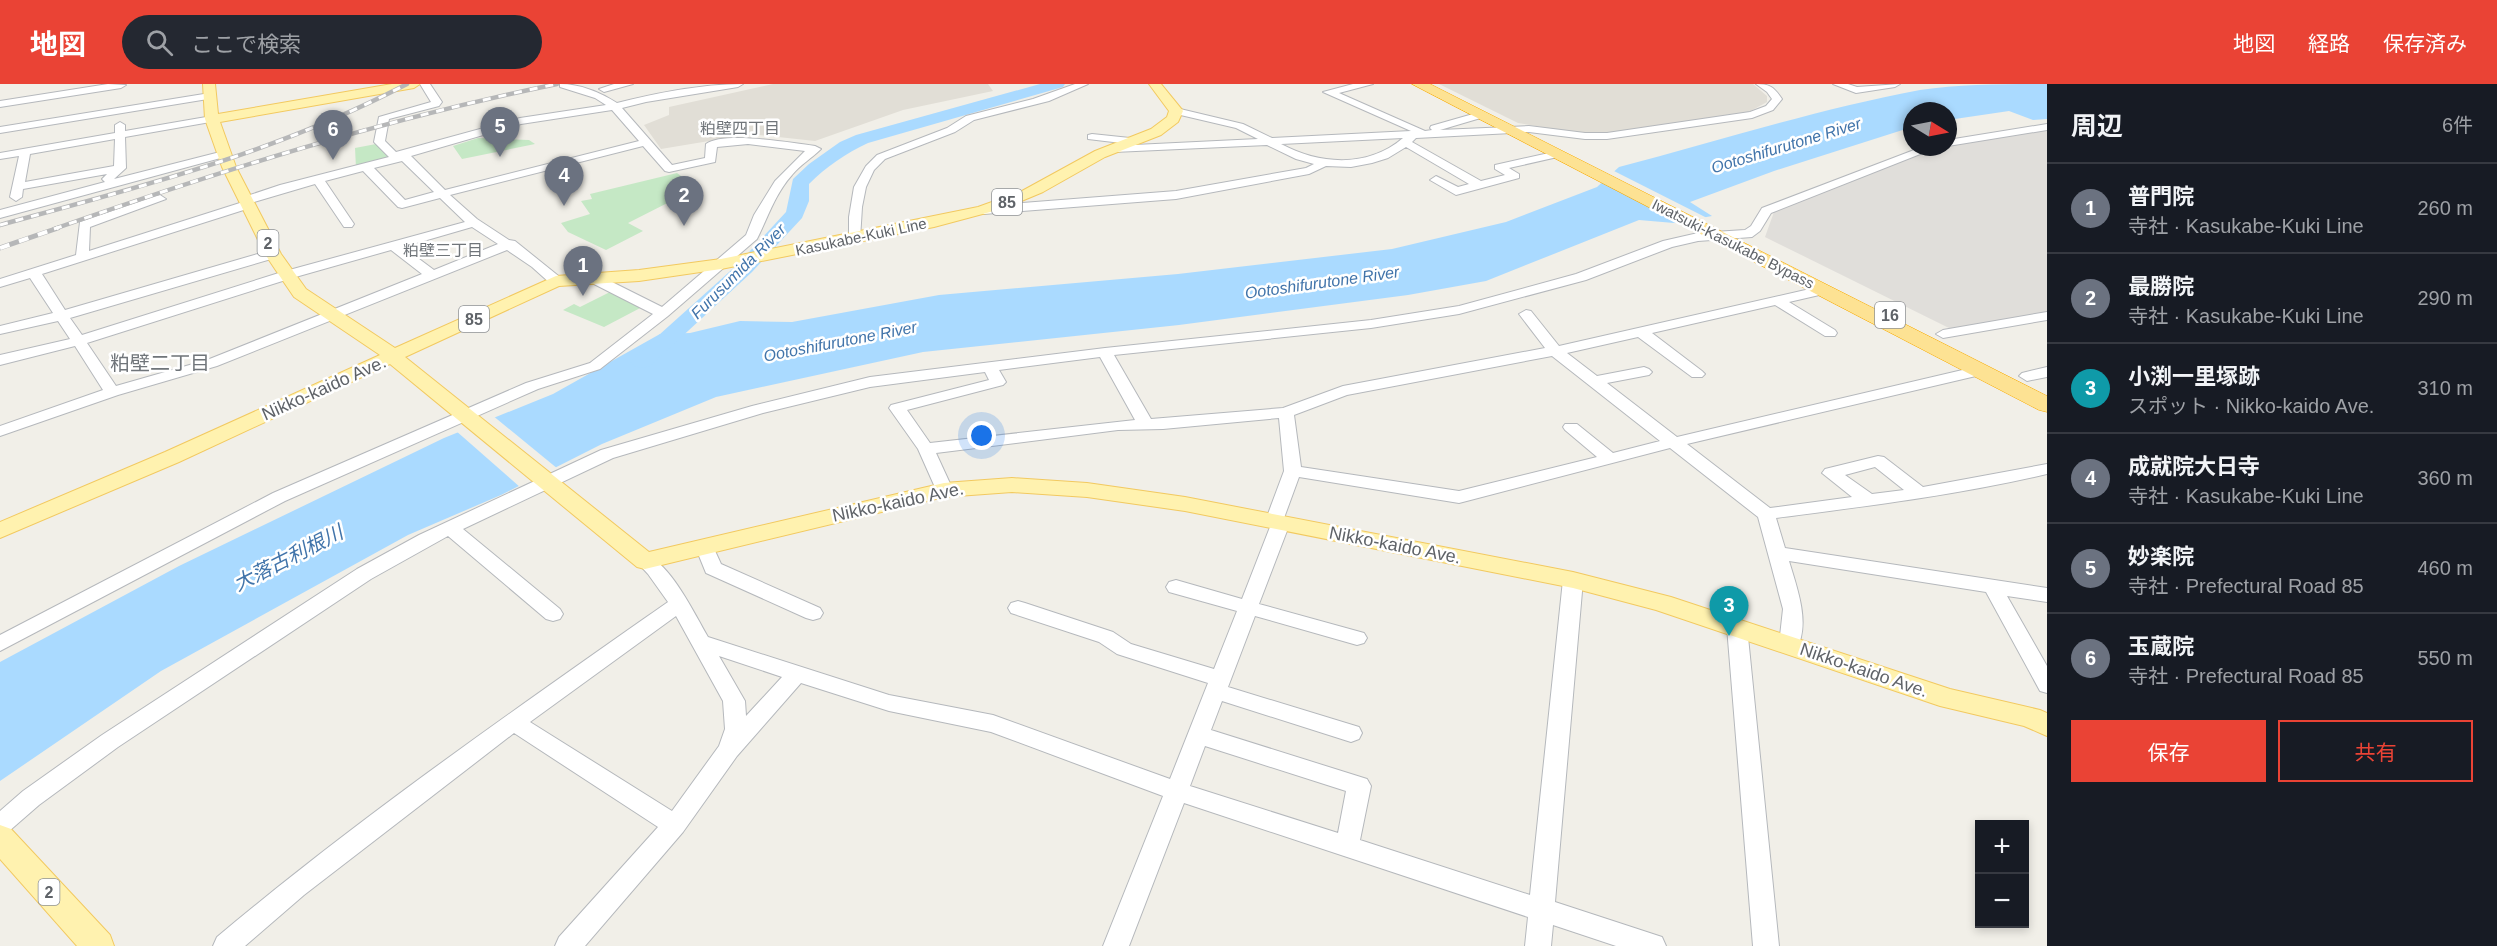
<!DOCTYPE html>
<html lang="ja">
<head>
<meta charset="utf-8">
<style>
	body { margin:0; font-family:Arial,"Noto Sans JP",sans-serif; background:#242831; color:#f1f3f6 }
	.controls { position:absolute; right:18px; bottom:18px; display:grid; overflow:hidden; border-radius:0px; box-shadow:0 3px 9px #0003 }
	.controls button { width:54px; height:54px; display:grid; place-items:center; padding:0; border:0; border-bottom:2px solid #363941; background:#171b24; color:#f1f3f6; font:30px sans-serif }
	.compass { position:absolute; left:1903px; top:18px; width:54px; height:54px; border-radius:50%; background:#171b24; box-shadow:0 3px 9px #0003; rotate:100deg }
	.you { position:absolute; left:982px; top:352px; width:21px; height:21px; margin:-15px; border:4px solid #fff; border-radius:50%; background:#1a73e8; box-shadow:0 0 0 9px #1a73e833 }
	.badge { display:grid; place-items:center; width:39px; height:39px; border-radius:50%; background:#ea4335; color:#fff; font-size:20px; font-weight:700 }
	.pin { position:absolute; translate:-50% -50px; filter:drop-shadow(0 2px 3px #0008) }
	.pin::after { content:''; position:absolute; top:32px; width:21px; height:18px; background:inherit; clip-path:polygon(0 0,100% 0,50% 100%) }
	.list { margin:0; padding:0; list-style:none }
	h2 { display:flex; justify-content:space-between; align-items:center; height:78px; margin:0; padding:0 24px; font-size:26px }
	h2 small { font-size:20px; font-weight:400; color:#9ea1a6 }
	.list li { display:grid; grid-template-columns:39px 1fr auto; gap:18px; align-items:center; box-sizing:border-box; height:90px; padding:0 24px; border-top:2px solid #363941 }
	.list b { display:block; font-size:22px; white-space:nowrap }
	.list p { margin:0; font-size:20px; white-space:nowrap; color:#9ea1a6 }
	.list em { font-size:20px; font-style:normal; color:#9ea1a6 }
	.actions { display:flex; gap:12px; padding:18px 24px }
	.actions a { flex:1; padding:14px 0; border:2px solid #ea4335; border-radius:0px; text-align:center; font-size:21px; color:#ea4335 }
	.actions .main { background:#ea4335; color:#fff }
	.icon { flex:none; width:33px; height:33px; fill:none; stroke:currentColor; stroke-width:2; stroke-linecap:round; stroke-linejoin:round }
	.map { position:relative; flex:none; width:2047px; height:862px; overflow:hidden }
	header { display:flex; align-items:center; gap:36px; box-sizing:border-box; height:84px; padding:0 30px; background:#ea4335; color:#fff }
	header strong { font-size:28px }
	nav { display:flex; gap:33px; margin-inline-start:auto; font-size:21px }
	.search { width:420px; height:54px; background:#242831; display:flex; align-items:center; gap:15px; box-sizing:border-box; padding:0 21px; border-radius:33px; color:#9ea1a6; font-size:22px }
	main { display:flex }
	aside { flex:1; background:#171b24 }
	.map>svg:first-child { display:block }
</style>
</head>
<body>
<header>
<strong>地図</strong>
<div class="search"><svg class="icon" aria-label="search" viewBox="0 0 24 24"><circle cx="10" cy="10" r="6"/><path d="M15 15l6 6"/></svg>ここで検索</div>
<nav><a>地図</a><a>経路</a><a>保存済み</a></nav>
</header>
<main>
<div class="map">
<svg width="2047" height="862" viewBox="0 0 2047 862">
	<rect width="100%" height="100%" fill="#f1efe8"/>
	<path fill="#e0deda" d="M 2047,44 L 2047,228 L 1951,245 L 1765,153 L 1774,128 L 1922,68 L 1948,61 Z"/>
	<path fill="#e1ded6" d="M 773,0 L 988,0 L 993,7 L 903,26 L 815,57 L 751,50 L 661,65 L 644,41 L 669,31 L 669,23 Z
		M 1439,0 L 1753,0 L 1767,12 L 1767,18 L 1745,30 L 1604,50 L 1583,50 L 1518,39 Z"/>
	<path fill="#c5e8c5" d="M 478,54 L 529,56 L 535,60 L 462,75 L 453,62 Z
		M 376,60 L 389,74 L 356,84 L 355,64 Z
		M 677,89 L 697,104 L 628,139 L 643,147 L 606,166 L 568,148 L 561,139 L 590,130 L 581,117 L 592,115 L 590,110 Z
		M 612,207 L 644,222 L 604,243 L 563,226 L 574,220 L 580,223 Z"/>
	<path fill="#aadaff" d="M 2047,0 L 2047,35 L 2033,36 L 2009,27 L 1948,36 L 1948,27 L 1912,27 L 1912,43 L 1774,87 L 1690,118 L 1712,132 L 1674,139 L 1639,136 L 1486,197 L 1408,211 L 1179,241 L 923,268 L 716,313 L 602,360 L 501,411 L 408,451 L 161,587 L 0,697 L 0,578 L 179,482 L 444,354 L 553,310 L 660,250 L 690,249 L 740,237 L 792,238 L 939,211 L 1178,190 L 1392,165 L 1506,138 L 1597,103 L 1619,83 C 1719,57 1818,25 1920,6 C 1961,0 2005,0 2047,0 Z"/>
	<path fill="#f1efe8" d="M 1612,86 L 1711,136 L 1686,140 L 1600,96 Z
		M 492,331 L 558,385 L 521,404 L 455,346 Z"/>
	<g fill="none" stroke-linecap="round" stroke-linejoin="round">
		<path fill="#aadaff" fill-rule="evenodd" d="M 1040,0 L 1065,0 L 1063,3 L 868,59 C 846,69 826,83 809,100 L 809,117 L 802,134 L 752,188 L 650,282 L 642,284 L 634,282 L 630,277 L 738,180 L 786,128 L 793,95 L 809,80 L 840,58 L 856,51 Z"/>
		<g stroke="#b5b8bc" stroke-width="2">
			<path id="minor" d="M 108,0 L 126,1 L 121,4 L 0,23 L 0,17 Z
				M 420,0 L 430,0 L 442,18 L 439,22 L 389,35 L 385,57 L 396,68 L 520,34 L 606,21 L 595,14 L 560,3 L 560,0 C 580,0 600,8 617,19 C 657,9 701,0 743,0 L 738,3 L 646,18 L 622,24 L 672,81 L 705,74 L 706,60 C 723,47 793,59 815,62 L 821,65 C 812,74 800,81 792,91 C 775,110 768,133 757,155 L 668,232 L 600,285 L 538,305 L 285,417 L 0,567 L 0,551 L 273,409 L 526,299 L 590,279 L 653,230 L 590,198 L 588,195 L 590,192 L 600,192 L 662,223 L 746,151 L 754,131 L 775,97 L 805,67 L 748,60 L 717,63 L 715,78 L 669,88 L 665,87 L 643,62 L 450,111 L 477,135 L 509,156 L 515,157 L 561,194 L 563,197 L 561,200 L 551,200 L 532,183 L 507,166 L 217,282 L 118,311 L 0,352 L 0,342 L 103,306 L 75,262 L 0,281 L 0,271 L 70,255 L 58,237 L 0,250 L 0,242 L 53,229 L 30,194 L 0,203 L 0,195 L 76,171 L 80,138 L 156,112 L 160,111 L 166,115 L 90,143 L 89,167 L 243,118 L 244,113 L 280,101 L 389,73 L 374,58 L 379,33 L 431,18 ZM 612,26 L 639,57 L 445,106 L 411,72 L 521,40 ZM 402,77 L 434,108 L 405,116 L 374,84 ZM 363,87 L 398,123 L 402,124 L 440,114 L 465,138 L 282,188 L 82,251 L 70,234 L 278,173 L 280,170 L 278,167 L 268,167 L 65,226 L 42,190 L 253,123 L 254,118 L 315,100 L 344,143 L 352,143 L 354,140 L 325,97 ZM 472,143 L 498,160 L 434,186 L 403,163 ZM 391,166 L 422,190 L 207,276 L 116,302 L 87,259 L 292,194 Z
				M 614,0 L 633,0 L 604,8 L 599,5 Z
				M 1075,0 L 1088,0 L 1049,17 L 974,36 L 955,48 L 885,75 L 874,86 L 866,103 L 862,123 L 860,155 L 859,158 L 849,158 L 849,133 L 854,103 L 866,82 L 877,71 L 947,44 L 966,32 L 1033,15 Z
				M 1353,0 L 1373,0 L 1339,9 L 1425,47 L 1432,46 L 1430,44 L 1431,42 L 1480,28 L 1484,29 L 1484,33 L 1440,46 L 1529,42 L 1585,49 L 1607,49 L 1750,28 L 1766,22 L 1772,15 L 1767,8 L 1756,0 C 1770,0 1774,3 1782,15 L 1773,26 L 1752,34 L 1607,55 L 1585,55 L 1529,48 L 1416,54 L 1412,58 L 1481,97 L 1505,91 L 1495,85 L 1495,81 L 1558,67 L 1564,70 L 1562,72 L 1509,84 L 1519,90 L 1519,94 L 1456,111 L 1430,96 L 1436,92 L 1458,103 L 1469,100 L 1406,63 L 1388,74 L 1372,79 L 1351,83 L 1326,82 L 1309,90 L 1176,115 L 984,130 L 978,126 L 984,122 L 1176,107 L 1306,84 L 1314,80 L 1296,75 L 1267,61 L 1114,68 L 1108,65 L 1114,62 L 1258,55 L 1236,44 L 1172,29 L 1172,25 L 1176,24 L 1243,40 L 1272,54 L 1411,47 L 1323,8 ZM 1403,54 C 1368,84 1320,81 1281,60 Z
				M 1833,0 L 1848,0 L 1857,3 L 1900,0 L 1895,3 L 1856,9 Z
				M 210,9 L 215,12 L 214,14 L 0,49 L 0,43 Z
				M 212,32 L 217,35 L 216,37 L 125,53 L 126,84 L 114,95 L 224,67 L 228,68 L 228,72 L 0,134 L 0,126 L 105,98 L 102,95 L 107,90 L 23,105 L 22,113 L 16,117 L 10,113 L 19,72 L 0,75 L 0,69 L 115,49 L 115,41 L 120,38 L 125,41 L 125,47 ZM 115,55 L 114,82 L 25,98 L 30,70 Z
				M 2047,40 L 2047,46 L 1948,62 L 1948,56 Z
				M 1092,50 L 1130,54 L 1135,57 L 1130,60 L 1088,55 L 1088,51 Z
				M 1922,63 L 1938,63 L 1771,129 L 1760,147 L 1752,153 L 1698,157 L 1672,163 L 1586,196 L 1459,230 L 1371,244 L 1114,271 L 1151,335 L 1283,324 L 1343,302 L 1545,264 L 1519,230 L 1526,226 L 1531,227 L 1559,262 L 1823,202 L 1830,206 L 1828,209 L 1789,218 L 1835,246 L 1837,249 L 1835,252 L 1825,252 L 1775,221 L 1652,249 L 1702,287 L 1705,290 L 1702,293 L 1692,293 L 1638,253 L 1567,269 L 1597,292 L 1644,283 L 1649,285 L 1652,288 L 1649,291 L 1607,299 L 1677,353 L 1971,284 L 1976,286 L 1979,289 L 1976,292 L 1687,360 L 1770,424 L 1852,413 L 1822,389 L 1825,385 L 1878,372 L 1884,373 L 1923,403 L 2047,380 L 2047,390 C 1958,411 1867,422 1776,434 L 1785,464 L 2047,504 L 2047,518 L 2007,512 L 2047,582 L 2047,609 L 2040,607 L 1986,508 L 1789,477 C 1797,504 1811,540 1796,566 L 1789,568 L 1782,566 L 1779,561 L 1783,525 L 1758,433 L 1670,364 L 1459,419 L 1299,393 L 1284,434 L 1290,439 L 1259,520 L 1364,549 L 1367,554 L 1364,559 L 1357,561 L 1255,532 L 1228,603 L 1359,643 L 1362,649 L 1359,655 L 1351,658 L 1222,617 L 1211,646 L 1367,695 L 1371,702 L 1360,756 L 1530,811 L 1563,496 L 1566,491 L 1573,489 L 1580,491 L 1583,496 L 1555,818 L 1662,853 L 1666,862 L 1616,862 L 1553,841 L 1551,862 L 1525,862 L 1528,833 L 1184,719 L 1129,862 L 1103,862 L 1163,712 L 991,648 L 889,627 L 801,599 L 737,672 L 683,748 L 585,862 L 555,862 L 559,853 L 658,743 L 514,649 L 304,811 L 245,862 L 213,862 L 217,853 C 360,733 514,626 668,518 L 648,490 L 636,477 L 638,473 L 645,471 C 670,478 695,531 708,553 L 889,611 L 993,631 L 1170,695 L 1208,599 L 1117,570 L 1099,558 L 1011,529 L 1008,524 L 1011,519 L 1018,517 L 1025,519 L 1113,548 L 1131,560 L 1214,585 L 1237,527 L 1169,508 L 1166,503 L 1169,498 L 1176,496 L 1242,515 L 1270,443 L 1265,438 L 1284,387 L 1279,334 L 1163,345 L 1118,346 L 936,369 L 953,406 L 950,410 L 938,410 L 918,365 L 889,324 L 891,321 L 989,296 L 985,288 L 870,303 L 763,329 L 613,374 L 463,445 L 560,525 L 563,530 L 560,535 L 553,537 L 546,535 L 448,452 L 371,495 L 118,663 L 39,721 L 8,748 L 0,751 L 0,727 L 23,707 L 102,651 L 357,485 L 419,451 L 601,366 L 752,322 L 870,293 L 1105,264 L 1371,236 L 1459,222 L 1576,190 L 1663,157 L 1698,149 L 1745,146 L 1751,142 L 1762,124 ZM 1552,272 L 1660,357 L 1613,369 L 1577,340 L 1565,340 L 1563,343 L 1565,346 L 1597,373 L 1459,407 L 1301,383 L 1294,331 L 1347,311 ZM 1100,273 L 1135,336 L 930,359 L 907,326 L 1003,301 L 1006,298 L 999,286 ZM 1875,383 L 1904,406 L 1872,410 L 1845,391 ZM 676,532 L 723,617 L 725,645 L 719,662 L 672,727 L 530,638 ZM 719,572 L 782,593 L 746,632 L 745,617 ZM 1205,662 L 1346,707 L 1338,749 L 1190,702 Z
				M 2047,228 L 2047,236 L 1943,254 L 1936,250 L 1943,246 Z
				M 2047,283 L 2047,293 L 2027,297 L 2019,292 L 2022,289 Z
				M 704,456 L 711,458 L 721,480 L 820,524 L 823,529 L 820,534 L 813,536 L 806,534 L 706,489 L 695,462 L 697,458 Z
				M 1737,536 L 1744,538 L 1747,543 L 1779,862 L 1753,862 L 1727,543 L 1730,538 Z"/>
		</g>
		<g stroke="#f2c960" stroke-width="2">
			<path id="major" d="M 203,0 L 215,0 L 218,30 L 392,0 L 420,0 L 414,4 L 220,38 L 236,83 L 281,170 L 306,205 L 395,264 L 556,192 L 639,186 L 721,175 L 978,123 L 1022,107 L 1095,67 L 1151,45 L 1167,33 L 1169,27 L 1149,0 L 1161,0 L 1183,27 L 1178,38 L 1161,51 L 1105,73 L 1043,108 L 1005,124 L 934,143 L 721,185 L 639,197 L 559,202 L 405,273 L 649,468 L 944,399 L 1012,394 L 1087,399 L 1185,413 L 1573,488 L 1671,513 L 1950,605 L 2040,626 L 2047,629 L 2047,652 L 2024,642 L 1940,622 L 1656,526 L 1573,504 L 1185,427 L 1087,413 L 1012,408 L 944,413 L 645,485 L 637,483 L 390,280 L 179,378 L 0,454 L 0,438 L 165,368 L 380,271 L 294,213 L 279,191 L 265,170 L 222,83 L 205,35 Z
				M 0,741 L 11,745 L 110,851 L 114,862 L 77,862 L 0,775 Z"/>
		</g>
		<g stroke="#f9ab00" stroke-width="1">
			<path id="highway" d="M 1412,0 L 1430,0 L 2047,312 L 2047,328 L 2039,326 Z"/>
		</g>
		<use href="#minor" fill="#fff" fill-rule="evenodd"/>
		<use href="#major" fill="#fff2af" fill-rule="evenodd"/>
		<use href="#highway" fill="#fde293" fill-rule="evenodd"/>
		<g stroke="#b6b7b8" stroke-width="4.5">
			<path id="rail-far1" d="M 0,141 C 143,102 275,69 407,0
				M 54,145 C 219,87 385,35 557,0"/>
		</g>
		<g stroke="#b6b7b8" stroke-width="5">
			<path id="rail" d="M 0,164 L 58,144"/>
		</g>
		<use href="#rail-far1" stroke="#fff" stroke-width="3" stroke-dasharray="8" stroke-linecap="butt"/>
		<use href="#rail" stroke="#fff" stroke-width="4" stroke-dasharray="10" stroke-linecap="butt"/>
	</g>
	<g text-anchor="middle" stroke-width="5" stroke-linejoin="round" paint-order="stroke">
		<g font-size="15" fill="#5f6368" stroke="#fff">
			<text transform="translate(861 153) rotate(-12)" y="5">Kasukabe-Kuki Line</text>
			<text transform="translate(1733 160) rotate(27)" y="5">Iwatsuki-Kasukabe Bypass</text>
		</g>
		<g font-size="16" fill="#70757a" stroke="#fff">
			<text x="740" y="50">粕壁四丁目</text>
			<text x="443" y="172">粕壁三丁目</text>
		</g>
		<g font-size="16" font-style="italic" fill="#4174aa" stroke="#fff">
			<text transform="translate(1786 61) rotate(-17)" y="6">Ootoshifurutone River</text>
			<text transform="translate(738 187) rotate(-45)" y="6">Furusumida River</text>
			<text transform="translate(1322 198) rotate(-8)" y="6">Ootoshifurutone River</text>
			<text transform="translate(840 257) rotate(-11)" y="6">Ootoshifurutone River</text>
		</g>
		<g fill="#fff" stroke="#8f9295" stroke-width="1.5">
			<rect x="992" y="105" width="30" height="26" rx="4.5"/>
			<rect x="257.5" y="146" width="21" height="26" rx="4.5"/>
			<rect x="1875" y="218" width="30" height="26" rx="4.5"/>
			<rect x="459" y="222" width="30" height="26" rx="4.5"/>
			<rect x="38.5" y="795" width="21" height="26" rx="4.5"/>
		</g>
		<g font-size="16" font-weight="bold" fill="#5f6368">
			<text x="1007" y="124">85</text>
			<text x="268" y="165">2</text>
			<text x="1890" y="237">16</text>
			<text x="474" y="241">85</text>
			<text x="49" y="814">2</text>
		</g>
		<g font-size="18" fill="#5f6368" stroke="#fff">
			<text transform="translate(324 304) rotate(-24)" y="6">Nikko-kaido Ave.</text>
			<text transform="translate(898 418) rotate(-12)" y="6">Nikko-kaido Ave.</text>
			<text transform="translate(1395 461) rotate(11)" y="6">Nikko-kaido Ave.</text>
			<text transform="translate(1864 586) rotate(19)" y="6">Nikko-kaido Ave.</text>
		</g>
		<g font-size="20" fill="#70757a" stroke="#fff">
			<text x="160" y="286">粕壁二丁目</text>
		</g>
		<g font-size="20" font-style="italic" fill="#4174aa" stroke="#fff">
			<text transform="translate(288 474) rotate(-27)" y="7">大落古利根川</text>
		</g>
	</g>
</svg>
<div class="controls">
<button>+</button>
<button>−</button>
</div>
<svg class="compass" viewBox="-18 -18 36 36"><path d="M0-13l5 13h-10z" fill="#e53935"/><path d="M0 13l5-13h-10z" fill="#9ea1a6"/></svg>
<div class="you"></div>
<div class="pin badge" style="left:583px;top:212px;background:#6b7280">1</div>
<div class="pin badge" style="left:684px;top:142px;background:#6b7280">2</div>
<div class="pin badge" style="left:1729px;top:552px;background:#0f9aa8">3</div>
<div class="pin badge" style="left:564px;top:122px;background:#6b7280">4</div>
<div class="pin badge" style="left:500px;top:73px;background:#6b7280">5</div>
<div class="pin badge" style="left:333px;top:76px;background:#6b7280">6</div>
</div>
<aside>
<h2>周辺<small>6件</small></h2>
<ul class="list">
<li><span class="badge" style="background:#6b7280">1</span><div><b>普門院</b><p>寺社 · Kasukabe-Kuki Line</p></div><em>260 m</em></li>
<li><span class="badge" style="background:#6b7280">2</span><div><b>最勝院</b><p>寺社 · Kasukabe-Kuki Line</p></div><em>290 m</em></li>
<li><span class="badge" style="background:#0f9aa8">3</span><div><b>小渕一里塚跡</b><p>スポット · Nikko-kaido Ave.</p></div><em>310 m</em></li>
<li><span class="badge" style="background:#6b7280">4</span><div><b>成就院大日寺</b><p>寺社 · Kasukabe-Kuki Line</p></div><em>360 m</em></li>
<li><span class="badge" style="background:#6b7280">5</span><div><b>妙楽院</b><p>寺社 · Prefectural Road 85</p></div><em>460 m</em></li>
<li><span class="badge" style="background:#6b7280">6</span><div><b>玉蔵院</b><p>寺社 · Prefectural Road 85</p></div><em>550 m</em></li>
</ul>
<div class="actions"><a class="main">保存</a><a>共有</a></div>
</aside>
</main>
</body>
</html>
